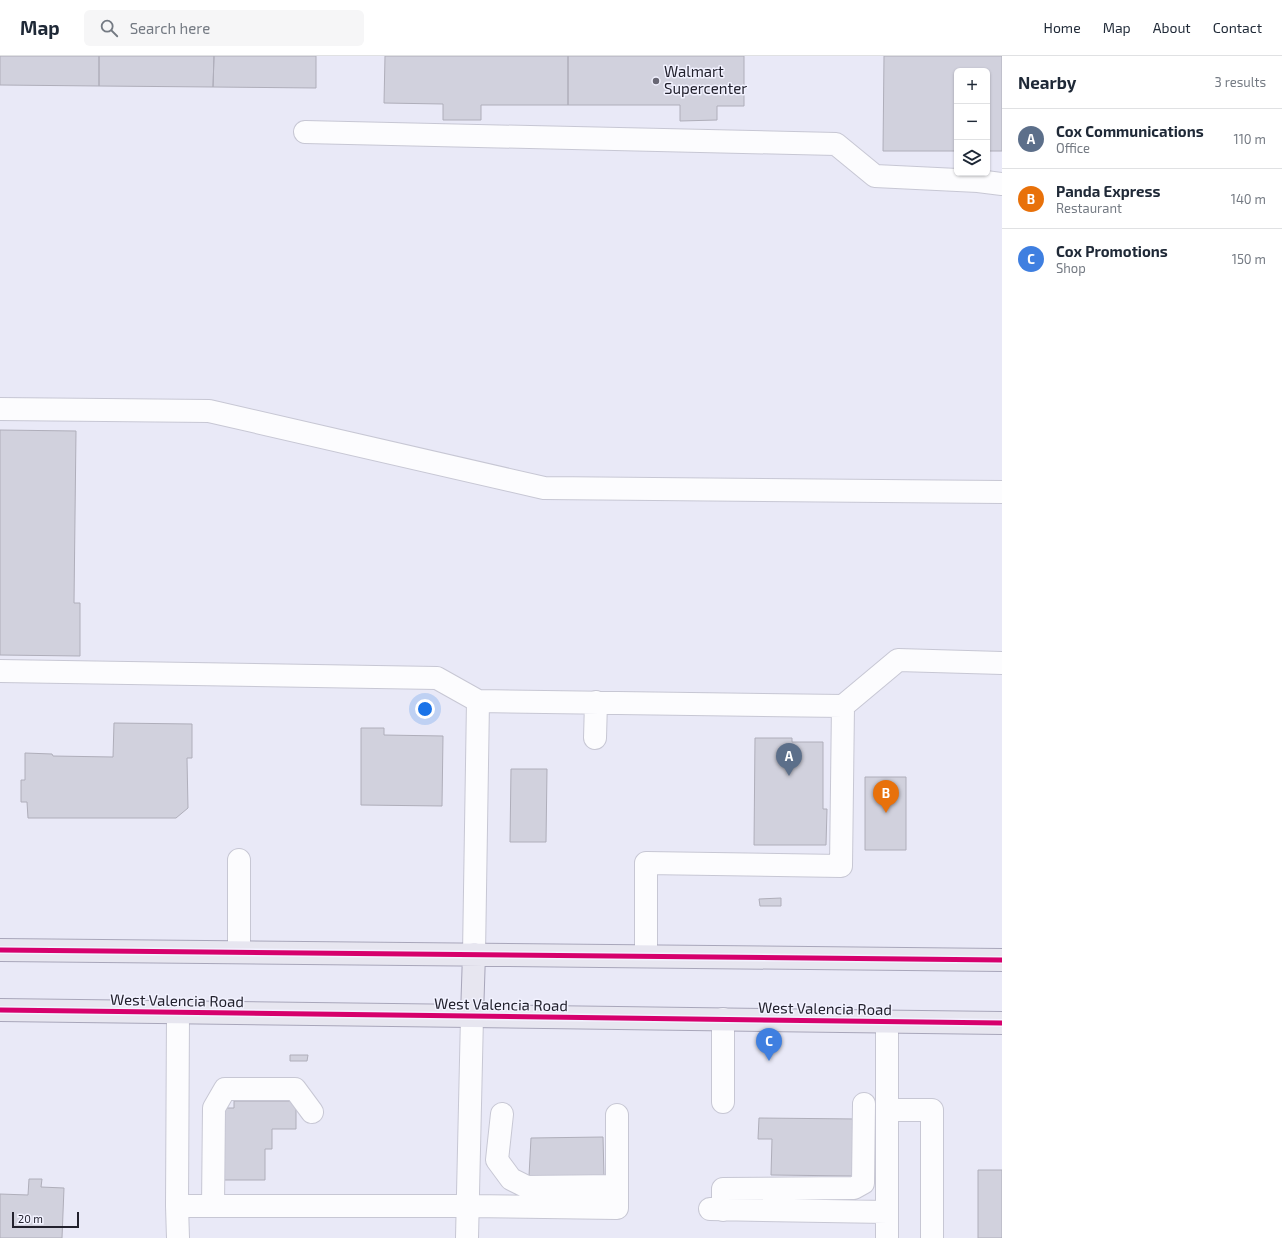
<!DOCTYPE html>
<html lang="en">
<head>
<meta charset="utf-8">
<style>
	body { margin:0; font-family:"Exo 2",sans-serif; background:#f6f6f7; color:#1f2937 }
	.controls { position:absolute; right:12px; top:12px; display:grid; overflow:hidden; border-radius:6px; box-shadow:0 1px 3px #0004 }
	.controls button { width:36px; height:36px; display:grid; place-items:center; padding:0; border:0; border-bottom:1px solid #e0e1e3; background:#fff; color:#1f2937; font:20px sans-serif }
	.scale { position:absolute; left:12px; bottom:10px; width:67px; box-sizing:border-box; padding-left:4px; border:2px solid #22212d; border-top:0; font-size:11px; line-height:14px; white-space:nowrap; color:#22212d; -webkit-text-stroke:3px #f2f2ff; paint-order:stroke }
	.you { position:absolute; left:425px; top:653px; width:14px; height:14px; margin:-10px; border:3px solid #fff; border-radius:50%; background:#1a73e8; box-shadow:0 0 0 6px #1a73e833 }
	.badge { display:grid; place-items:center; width:26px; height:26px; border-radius:50%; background:#686774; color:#fff; font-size:13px; font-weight:700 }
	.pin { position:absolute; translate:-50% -33px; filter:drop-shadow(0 1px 2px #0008) }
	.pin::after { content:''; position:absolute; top:21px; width:14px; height:12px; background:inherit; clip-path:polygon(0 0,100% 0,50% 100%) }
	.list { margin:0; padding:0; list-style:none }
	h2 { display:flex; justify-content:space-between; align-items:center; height:52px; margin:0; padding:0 16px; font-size:17px }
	h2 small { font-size:13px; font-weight:400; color:#747a83 }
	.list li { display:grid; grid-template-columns:26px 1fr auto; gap:12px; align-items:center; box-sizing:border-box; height:60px; padding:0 16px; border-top:1px solid #e0e1e3 }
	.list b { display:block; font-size:15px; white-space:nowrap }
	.list p { margin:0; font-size:13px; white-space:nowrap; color:#747a83 }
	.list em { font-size:13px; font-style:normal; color:#747a83 }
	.icon { flex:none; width:22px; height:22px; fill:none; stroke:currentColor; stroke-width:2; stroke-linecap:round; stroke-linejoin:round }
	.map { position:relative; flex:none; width:1002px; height:1182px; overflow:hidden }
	header { display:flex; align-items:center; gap:24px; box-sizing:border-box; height:56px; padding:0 20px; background:#fff; border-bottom:1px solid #e0e1e3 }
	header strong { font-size:19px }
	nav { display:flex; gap:22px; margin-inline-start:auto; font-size:14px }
	.search { width:280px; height:36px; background:#f6f6f7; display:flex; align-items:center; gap:10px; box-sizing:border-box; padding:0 14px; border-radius:6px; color:#747a83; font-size:15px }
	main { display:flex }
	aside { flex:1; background:#fff }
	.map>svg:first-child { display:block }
</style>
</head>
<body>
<header>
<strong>Map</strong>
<div class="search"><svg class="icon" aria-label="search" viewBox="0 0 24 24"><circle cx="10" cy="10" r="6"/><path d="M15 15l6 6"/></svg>Search here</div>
<nav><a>Home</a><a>Map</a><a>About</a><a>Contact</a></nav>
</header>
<main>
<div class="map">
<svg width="1002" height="1182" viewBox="0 0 1002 1182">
	<rect width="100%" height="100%" fill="#e9e9f7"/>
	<path fill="#d1d1dd" stroke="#afaeba" d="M 0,0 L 99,0 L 99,30 L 0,29 Z
		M 99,0 L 214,0 L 213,31 L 99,30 Z
		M 214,0 L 316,0 L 316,32 L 213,31 Z
		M 385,0 L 568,0 L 568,49 L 481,49 L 481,64 L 443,64 L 443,48 L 384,47 Z
		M 568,0 L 744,0 L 744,50 L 717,50 L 717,64 L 680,65 L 680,49 L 568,49 Z
		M 884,0 L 1002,0 L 1002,95 L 987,95 L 987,15 L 957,15 L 957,95 L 883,95 Z
		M 0,374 L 76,375 L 74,547 L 80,547 L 80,600 L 0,599 Z
		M 114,667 L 192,668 L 192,702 L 187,702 L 188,752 L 176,762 L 28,762 L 27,746 L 21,746 L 21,724 L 25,724 L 25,697 L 52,698 L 53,700 L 113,701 Z
		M 361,672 L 384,672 L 384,679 L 443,680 L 442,750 L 361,749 Z
		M 755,682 L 792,682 L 792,686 L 823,686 L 823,753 L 827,753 L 826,789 L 754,789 Z
		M 511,713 L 547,713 L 546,786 L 510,786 Z
		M 865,721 L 906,721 L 906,794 L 865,794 Z
		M 781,842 L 781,850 L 760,850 L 759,843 Z
		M 290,999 L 308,999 L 307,1005 L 290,1005 Z
		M 234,1045 L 296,1045 L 296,1073 L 272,1073 L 272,1093 L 265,1093 L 265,1124 L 222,1124 L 222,1052 L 234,1052 Z
		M 759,1062 L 857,1063 L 853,1120 L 771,1119 L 772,1083 L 758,1083 Z
		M 603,1081 L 604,1120 L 529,1120 L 531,1082 Z
		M 978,1114 L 1002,1114 L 1002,1182 L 978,1182 Z
		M 29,1123 L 42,1123 L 41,1131 L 64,1132 L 62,1182 L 0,1182 L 0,1138 L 28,1139 Z"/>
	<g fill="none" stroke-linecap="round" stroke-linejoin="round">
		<g stroke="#c7c7d4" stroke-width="24">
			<path id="minor" d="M 305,76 L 836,88 L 875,120 L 978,125 L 1002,128
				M 0,353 L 209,355 L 544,432 L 1002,436
				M 0,615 L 437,622 L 478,645 L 474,898
				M 478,645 L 843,650 L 898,604 L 1002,607
				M 595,682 L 596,646
				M 239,804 L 239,896
				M 646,900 L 646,807 L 841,810 L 843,650
				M 178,957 L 177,1150 L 468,1150 L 617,1152 L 617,1059
				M 723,963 L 723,1046
				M 887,966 L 887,1182
				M 887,1054 L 932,1054 L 932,1182
				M 502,1058 L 497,1104 L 511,1123 L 527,1131 L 617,1130
				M 177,1150 L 178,1182
				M 213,1150 L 214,1052 L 225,1033 L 295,1033 L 312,1056
				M 710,1153 L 887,1156
				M 723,1154 L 723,1133 L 854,1132 L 863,1127 L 864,1048
				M 467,1182 L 472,960"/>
		</g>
		<g stroke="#a8a6ba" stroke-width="24">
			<path id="major" d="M 0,894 L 1002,904
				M 0,954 L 1002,967
				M 472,960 L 474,898"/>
		</g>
		<use href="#minor" stroke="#fcfcfe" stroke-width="22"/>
		<use href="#major" stroke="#e7e6f0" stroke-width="22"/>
		<g stroke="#f2f2ff" stroke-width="8">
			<path id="cycleway" d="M 0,894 L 1002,904
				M 0,954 L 1002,967"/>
		</g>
		<use href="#cycleway" stroke="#d6006c" stroke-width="5"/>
	</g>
	<circle fill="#686774" stroke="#f2f2ff" stroke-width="1.5" cx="656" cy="25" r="4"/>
	<g text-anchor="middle" stroke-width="3" stroke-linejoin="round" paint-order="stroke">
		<g font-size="15" fill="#22212d" stroke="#f2f2ff" text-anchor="start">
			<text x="664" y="21">Walmart<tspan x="664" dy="17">Supercenter</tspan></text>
		</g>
		<g font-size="15" fill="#22212d" stroke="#f2f2ff">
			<text transform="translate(177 945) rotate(1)" y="5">West Valencia Road</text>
			<text transform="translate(501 949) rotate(1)" y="5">West Valencia Road</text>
			<text transform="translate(825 953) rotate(1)" y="5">West Valencia Road</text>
		</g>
	</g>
</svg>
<div class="controls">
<button>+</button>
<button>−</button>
<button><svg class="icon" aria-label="layers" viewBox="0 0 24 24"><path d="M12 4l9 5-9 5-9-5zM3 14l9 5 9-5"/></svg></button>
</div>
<div class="scale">20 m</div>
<div class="you"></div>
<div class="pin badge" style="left:789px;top:720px;background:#5c6f8a">A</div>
<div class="pin badge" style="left:886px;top:757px;background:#e8710a">B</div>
<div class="pin badge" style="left:769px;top:1005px;background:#3f7fe0">C</div>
</div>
<aside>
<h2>Nearby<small>3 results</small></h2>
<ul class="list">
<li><span class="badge" style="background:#5c6f8a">A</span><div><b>Cox Communications</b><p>Office</p></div><em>110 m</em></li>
<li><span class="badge" style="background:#e8710a">B</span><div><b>Panda Express</b><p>Restaurant</p></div><em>140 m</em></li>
<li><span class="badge" style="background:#3f7fe0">C</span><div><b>Cox Promotions</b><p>Shop</p></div><em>150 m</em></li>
</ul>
</aside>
</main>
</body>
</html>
